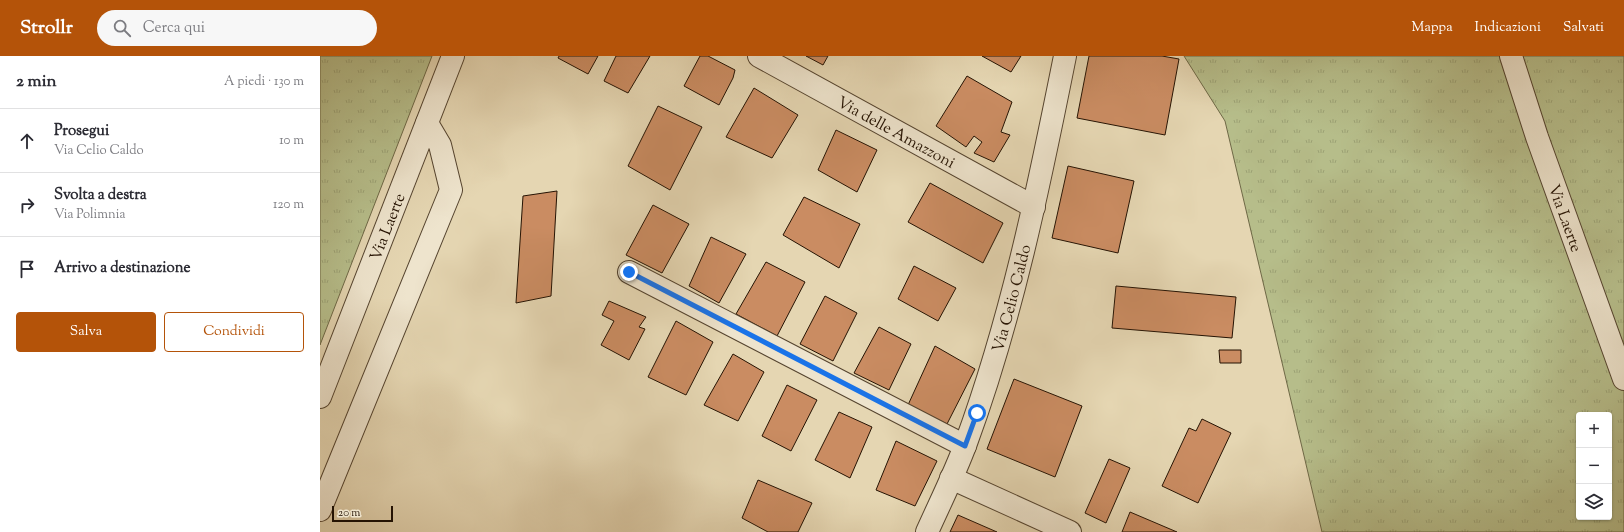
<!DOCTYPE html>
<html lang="it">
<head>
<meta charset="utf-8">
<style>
	body { margin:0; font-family:"Sorts Mill Goudy",serif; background:#f7f7f7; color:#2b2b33 }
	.controls { position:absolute; right:12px; bottom:12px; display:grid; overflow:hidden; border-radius:4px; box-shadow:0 1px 3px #0004 }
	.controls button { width:36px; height:36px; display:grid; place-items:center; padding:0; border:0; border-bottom:1px solid #e1e1e2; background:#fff; color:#2b2b33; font:20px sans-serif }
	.scale { position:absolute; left:12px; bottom:10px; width:61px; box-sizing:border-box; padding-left:4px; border:2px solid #251303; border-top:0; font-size:11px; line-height:14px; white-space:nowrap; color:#251303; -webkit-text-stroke:3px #eee4cd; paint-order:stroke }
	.stop { position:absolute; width:12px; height:12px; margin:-9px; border:3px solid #1a73e8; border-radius:50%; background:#fff }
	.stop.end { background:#1a73e8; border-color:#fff; box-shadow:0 1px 4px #0008 }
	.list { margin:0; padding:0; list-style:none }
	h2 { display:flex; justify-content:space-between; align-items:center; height:52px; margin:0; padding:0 16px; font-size:17px }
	h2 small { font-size:13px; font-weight:400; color:#7c7c81 }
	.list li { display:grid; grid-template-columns:26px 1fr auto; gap:12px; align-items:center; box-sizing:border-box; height:64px; padding:0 16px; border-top:1px solid #e1e1e2 }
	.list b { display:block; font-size:15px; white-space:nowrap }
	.list p { margin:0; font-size:13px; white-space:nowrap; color:#7c7c81 }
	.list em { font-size:13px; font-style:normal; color:#7c7c81 }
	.actions { display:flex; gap:8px; padding:12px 16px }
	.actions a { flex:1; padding:9px 0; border:1px solid #b45309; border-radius:4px; text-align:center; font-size:14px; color:#b45309 }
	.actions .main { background:#b45309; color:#fff }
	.icon { flex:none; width:22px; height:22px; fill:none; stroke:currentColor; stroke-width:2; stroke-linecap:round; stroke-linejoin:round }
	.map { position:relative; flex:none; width:1304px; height:476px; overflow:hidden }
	header { display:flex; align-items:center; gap:24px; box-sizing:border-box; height:56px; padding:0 20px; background:#b45309; color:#fff }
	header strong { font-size:19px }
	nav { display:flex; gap:22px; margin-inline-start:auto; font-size:14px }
	.search { width:280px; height:36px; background:#f7f7f7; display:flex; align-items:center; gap:10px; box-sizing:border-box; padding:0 14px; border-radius:22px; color:#7c7c81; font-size:15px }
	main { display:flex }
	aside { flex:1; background:#fff }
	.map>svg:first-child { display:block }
</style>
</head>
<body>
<header>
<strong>Strollr</strong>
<div class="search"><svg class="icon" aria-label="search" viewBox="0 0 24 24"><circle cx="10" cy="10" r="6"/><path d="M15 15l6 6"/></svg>Cerca qui</div>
<nav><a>Mappa</a><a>Indicazioni</a><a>Salvati</a></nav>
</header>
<main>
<aside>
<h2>2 min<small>A piedi · 130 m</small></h2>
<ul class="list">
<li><svg class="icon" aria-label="ahead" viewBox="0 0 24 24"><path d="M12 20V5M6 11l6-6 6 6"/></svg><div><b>Prosegui</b><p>Via Celio Caldo</p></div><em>10 m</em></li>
<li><svg class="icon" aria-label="right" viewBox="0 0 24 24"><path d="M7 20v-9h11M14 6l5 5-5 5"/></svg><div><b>Svolta a destra</b><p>Via Polimnia</p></div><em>120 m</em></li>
<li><svg class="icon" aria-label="arrive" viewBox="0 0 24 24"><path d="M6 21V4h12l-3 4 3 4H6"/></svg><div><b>Arrivo a destinazione</b></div></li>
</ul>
<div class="actions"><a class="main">Salva</a><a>Condividi</a></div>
</aside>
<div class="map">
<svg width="1304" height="476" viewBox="0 0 1304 476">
	<defs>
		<pattern id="grass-tufts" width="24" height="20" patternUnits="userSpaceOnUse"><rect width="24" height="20" fill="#b6bd8a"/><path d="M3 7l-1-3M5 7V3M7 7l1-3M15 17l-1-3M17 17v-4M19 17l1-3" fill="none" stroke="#9ca275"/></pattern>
	</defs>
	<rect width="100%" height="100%" fill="#e5d6b2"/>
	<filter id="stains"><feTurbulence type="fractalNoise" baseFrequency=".005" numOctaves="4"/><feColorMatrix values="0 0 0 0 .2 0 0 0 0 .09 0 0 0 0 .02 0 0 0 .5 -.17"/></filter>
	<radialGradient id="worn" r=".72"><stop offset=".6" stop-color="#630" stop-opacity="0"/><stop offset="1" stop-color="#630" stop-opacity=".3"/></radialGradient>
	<path fill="url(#grass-tufts)" stroke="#6e6846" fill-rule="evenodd" d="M 0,0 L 112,0 L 0,289 Z
		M 864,0 L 1304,0 L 1304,476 L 1002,476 L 905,65 ZM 1259,359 L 1289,359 L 1289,461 L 1259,461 Z"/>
	<path fill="#ca8c62" stroke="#251303" d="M 239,0 L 278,0 L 268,18 L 238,2 Z
		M 296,0 L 330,0 L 308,37 L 284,25 Z
		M 380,0 L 388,0 L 415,14 L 413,22 L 399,49 L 364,30 Z
		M 486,0 L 508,0 L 503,9 Z
		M 662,0 L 701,0 L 691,16 Z
		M 769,0 L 842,0 L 859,3 L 845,79 L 757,62 Z
		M 647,20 L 692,46 L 681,76 L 690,79 L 674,106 L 654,97 L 662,86 L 654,80 L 646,91 L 616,70 Z
		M 434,32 L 478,59 L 452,102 L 406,81 Z
		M 338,50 L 382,71 L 350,134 L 308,110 Z
		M 516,74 L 557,94 L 537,136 L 498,114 Z
		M 748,110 L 814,125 L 798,197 L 732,182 Z
		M 610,127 L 683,167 L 663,207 L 588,166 Z
		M 237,135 L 231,240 L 196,247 L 203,140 Z
		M 484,141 L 540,168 L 519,212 L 463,179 Z
		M 333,149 L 369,168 L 342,217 L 306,199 Z
		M 391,181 L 426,198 L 399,247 L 369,230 Z
		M 446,206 L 485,226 L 457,280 L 416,258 Z
		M 594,210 L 636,232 L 618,265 L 578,243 Z
		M 796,230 L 916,241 L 912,282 L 792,272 Z
		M 505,240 L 537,257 L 513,305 L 480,288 Z
		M 289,245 L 326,261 L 319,271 L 325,273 L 309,304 L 281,289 L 294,265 L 282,259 Z
		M 356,265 L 393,286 L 366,339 L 328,321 Z
		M 559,271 L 591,288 L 569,334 L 534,317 Z
		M 615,290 L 655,313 L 627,368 L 588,349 Z
		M 899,294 L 921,294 L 921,307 L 900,307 Z
		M 413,298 L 444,316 L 418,365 L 384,349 Z
		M 694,323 L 762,350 L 735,421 L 667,393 Z
		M 467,329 L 497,344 L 471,395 L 442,380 Z
		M 519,356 L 552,371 L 530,422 L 495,404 Z
		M 882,363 L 911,377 L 878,447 L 842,430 L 869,372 L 876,375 Z
		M 576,385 L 617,405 L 595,450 L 556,434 Z
		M 789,403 L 810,412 L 786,467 L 765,457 Z
		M 438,424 L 492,447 L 478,476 L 448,476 L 422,462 Z
		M 810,456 L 857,476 L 802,476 Z
		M 638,459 L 677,476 L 630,476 Z"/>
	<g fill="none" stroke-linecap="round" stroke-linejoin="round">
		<g stroke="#55442f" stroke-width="24">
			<g id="minor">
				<path id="s1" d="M 439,0 L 714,151"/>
				<path id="s2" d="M 1191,0 L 1217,81 L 1304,323"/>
				<path d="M 309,216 L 645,390"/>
				<path id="s3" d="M 0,341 L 133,0"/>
				<path d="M 631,422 L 750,476"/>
				<path d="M 0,454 L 131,134 L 120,89 L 107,67"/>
				<path id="s4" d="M 607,476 C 620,447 635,417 646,387 C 692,262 719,130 745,0"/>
			</g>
		</g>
		<use href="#minor" stroke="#eee4cd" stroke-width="22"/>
	</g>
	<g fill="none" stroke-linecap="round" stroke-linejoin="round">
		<path stroke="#1a73e8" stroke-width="5" d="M 309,216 L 645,390 L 657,357"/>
	</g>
	<g text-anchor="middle" stroke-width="3.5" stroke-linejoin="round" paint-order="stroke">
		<g font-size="16" fill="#251303" stroke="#eee4cd">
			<text dy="6" stroke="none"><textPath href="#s1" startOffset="157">Via delle Amazzoni</textPath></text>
			<text dy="6" stroke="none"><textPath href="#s2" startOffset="171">Via Laerte</textPath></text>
			<text dy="6" stroke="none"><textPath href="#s3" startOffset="183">Via Laerte</textPath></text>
			<text dy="6" stroke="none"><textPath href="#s4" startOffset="249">Via Celio Caldo</textPath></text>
		</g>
	</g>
	<rect width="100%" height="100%" filter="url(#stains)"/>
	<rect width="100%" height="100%" fill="url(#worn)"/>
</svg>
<div class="controls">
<button>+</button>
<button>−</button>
<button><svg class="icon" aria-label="layers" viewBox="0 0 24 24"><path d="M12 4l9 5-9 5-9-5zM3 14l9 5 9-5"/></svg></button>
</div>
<div class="scale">20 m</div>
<div class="stop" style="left:657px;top:357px"></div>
<div class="stop end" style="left:309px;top:216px"></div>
</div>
</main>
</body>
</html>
